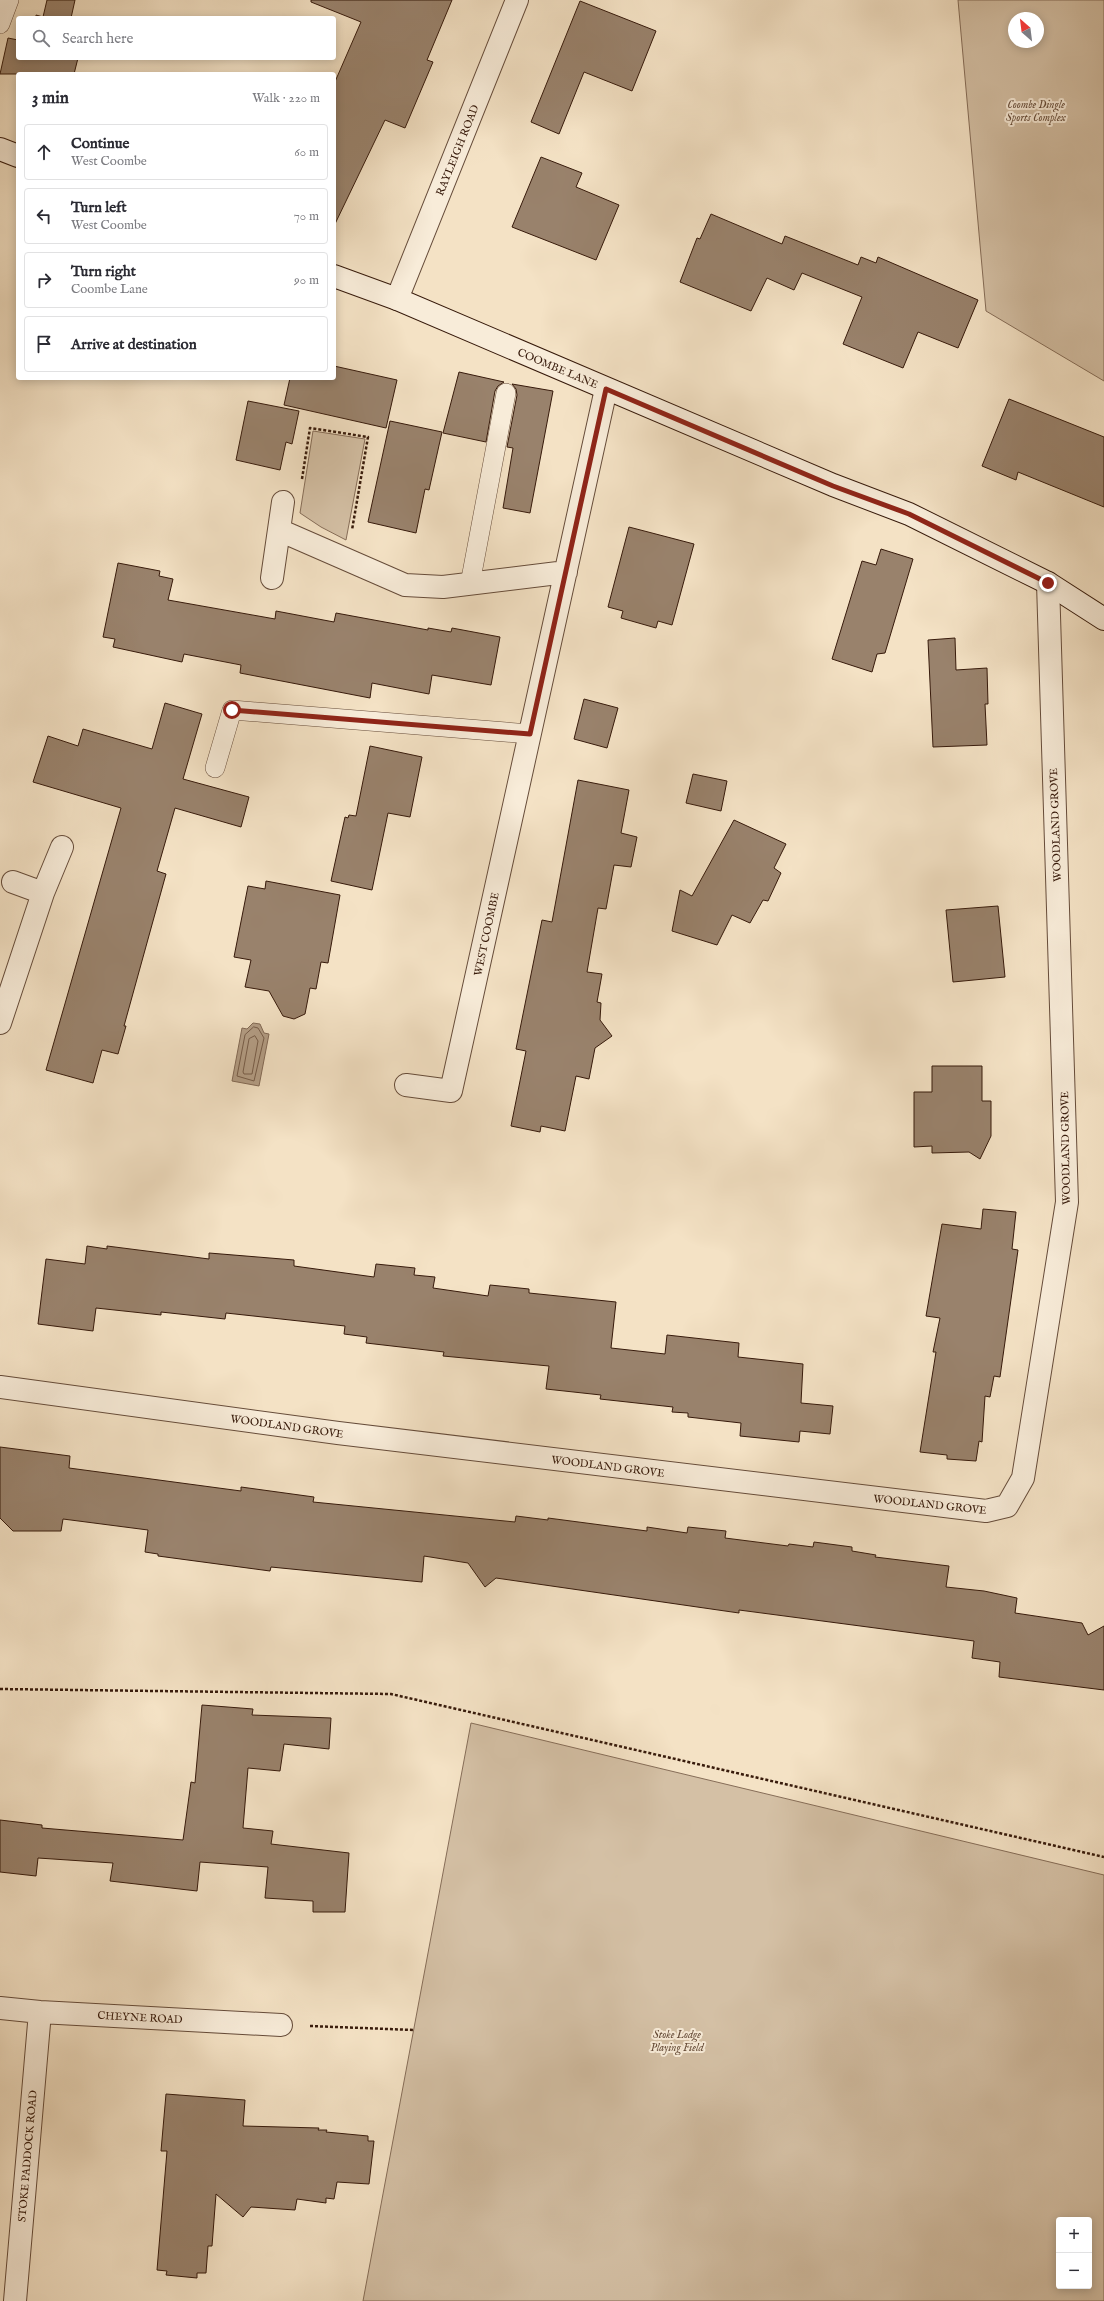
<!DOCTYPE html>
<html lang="en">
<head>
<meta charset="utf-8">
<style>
	body { margin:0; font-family:"IM FELL English",serif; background:#f2f2f3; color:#2b2b33 }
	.controls { position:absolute; right:12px; bottom:12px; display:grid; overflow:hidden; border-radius:4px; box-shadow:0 2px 10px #0003 }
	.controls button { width:36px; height:36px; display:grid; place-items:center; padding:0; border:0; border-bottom:1px solid #e1e1e2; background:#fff; color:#2b2b33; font:20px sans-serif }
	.compass { position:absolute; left:1008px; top:12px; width:36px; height:36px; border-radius:50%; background:#fff; box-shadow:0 2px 10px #0003; rotate:332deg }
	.stop { position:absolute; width:12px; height:12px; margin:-9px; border:3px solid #8f2418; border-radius:50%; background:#fff }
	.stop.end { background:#8f2418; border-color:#fff; box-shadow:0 1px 4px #0008 }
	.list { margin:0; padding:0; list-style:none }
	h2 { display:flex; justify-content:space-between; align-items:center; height:52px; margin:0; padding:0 16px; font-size:17px }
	h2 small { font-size:13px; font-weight:400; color:#7c7c81 }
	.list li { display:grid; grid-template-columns:26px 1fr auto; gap:12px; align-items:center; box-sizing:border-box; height:56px; margin:0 8px 8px; padding:0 8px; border:1px solid #e1e1e2; border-radius:4px }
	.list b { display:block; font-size:15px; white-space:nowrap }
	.list p { margin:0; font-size:13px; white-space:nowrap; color:#7c7c81 }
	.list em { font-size:13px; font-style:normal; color:#7c7c81 }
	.icon { flex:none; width:22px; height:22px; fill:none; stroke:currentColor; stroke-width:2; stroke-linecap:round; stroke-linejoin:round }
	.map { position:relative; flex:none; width:1104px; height:2301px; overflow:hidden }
	.search { position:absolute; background:#fff; box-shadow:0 2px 10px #0003; left:16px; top:16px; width:320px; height:44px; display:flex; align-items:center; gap:10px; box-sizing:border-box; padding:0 14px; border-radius:4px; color:#7c7c81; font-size:15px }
	.panel { position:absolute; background:#fff; box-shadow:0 2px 10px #0003; left:16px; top:72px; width:320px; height:308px; border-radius:4px }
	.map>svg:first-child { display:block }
</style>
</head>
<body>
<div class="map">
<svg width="1104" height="2301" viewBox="0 0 1104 2301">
	<rect width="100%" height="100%" fill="#f4e2c5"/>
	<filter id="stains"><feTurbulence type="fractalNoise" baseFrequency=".005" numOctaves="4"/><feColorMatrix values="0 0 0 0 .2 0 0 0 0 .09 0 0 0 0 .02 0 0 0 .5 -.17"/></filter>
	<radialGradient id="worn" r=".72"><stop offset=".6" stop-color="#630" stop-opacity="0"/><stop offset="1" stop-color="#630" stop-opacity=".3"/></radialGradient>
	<path fill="#d4c0a5" stroke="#866d58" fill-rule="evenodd" d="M 958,0 L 1104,0 L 1104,381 L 986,311 ZM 1014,18 L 1038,18 L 1038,42 L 1014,42 Z
		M 313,431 L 365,439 L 346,540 L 321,527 L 300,513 Z
		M 471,1723 L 1104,1875 L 1104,2301 L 363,2301 ZM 1059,2220 L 1089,2220 L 1089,2286 L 1059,2286 Z"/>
	<path fill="#b49e86" stroke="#826955" d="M 253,1023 L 260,1024 L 264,1033 L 269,1034 L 259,1086 L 232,1081 L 242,1028 L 247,1029 Z"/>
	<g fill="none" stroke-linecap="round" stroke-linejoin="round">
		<path stroke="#765c48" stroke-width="1" d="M 254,1027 L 258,1028 L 264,1038 L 254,1081 L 237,1076 L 245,1035 Z
			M 255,1036 L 258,1041 L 252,1074 L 244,1074 L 243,1072 L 249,1039 Z"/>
	</g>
	<path fill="#99826c" stroke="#371a0b" d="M 47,0 L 75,0 L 71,18 L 73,18 L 36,18 L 36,15 L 43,17 Z
		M 311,0 L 452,0 L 427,60 L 433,62 L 405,128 L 385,120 L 334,226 L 334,84 L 361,22 L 311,2 Z
		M 580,1 L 656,31 L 632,91 L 584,72 L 559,134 L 531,122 Z
		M 8,38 L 18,40 L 18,58 L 78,58 L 74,74 L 0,74 Z
		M 541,157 L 582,173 L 576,187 L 619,205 L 596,260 L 512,227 Z
		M 711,214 L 782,244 L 785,236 L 858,265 L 861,257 L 876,263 L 878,257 L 978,300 L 958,348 L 918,332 L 903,368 L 843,344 L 862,297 L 802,273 L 794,290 L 767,278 L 751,311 L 680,282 L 697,238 L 700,239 Z
		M 334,366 L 397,380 L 386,428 L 284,405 L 290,378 L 334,378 Z
		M 459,372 L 504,382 L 498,386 L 495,391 L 486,442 L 443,433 Z
		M 512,384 L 553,391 L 530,513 L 503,508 L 513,448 L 507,447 L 517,395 L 516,389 Z
		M 1009,399 L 1104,437 L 1104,507 L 1018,472 L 1016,480 L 982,466 Z
		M 248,401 L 299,411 L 292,444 L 286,442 L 280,470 L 236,460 Z
		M 390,421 L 442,432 L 429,490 L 425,489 L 416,533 L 368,522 Z
		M 629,527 L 694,544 L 672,625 L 658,621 L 656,628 L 621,618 L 623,611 L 608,607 Z
		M 881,549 L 913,559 L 885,653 L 877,654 L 872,672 L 832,659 L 862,561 L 876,565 Z
		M 118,563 L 160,571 L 159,576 L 173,579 L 168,600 L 275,619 L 276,611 L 334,622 L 336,613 L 428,630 L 428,628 L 451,632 L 452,628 L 500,637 L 491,685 L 432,675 L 429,694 L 372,683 L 370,698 L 240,673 L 241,665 L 184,654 L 182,662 L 113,647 L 115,639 L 103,637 Z
		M 955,638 L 956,670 L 987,668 L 988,704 L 985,704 L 987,745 L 933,747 L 928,640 Z
		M 584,699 L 618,708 L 607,748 L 574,739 Z
		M 165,703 L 202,714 L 183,779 L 249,797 L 241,827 L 175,808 L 157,871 L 166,874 L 124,1026 L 126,1026 L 118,1054 L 102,1050 L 93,1083 L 46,1070 L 121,808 L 33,782 L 48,736 L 78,746 L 83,729 L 152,749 Z
		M 370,746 L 422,757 L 410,817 L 388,813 L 372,890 L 331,881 L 345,817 L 348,818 L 349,815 L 356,816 Z
		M 693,774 L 727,781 L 721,811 L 686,803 Z
		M 578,780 L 629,790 L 621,833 L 637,837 L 631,867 L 614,865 L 606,909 L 598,908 L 587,972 L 602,974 L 597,1002 L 601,1003 L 600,1020 L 612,1036 L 595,1048 L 589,1079 L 576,1076 L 565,1131 L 541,1126 L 540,1132 L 511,1126 L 526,1051 L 516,1049 L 542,920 L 552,922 Z
		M 734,820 L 786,844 L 774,868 L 781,873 L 768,901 L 763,900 L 750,923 L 732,915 L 717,945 L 672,931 L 680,890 L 692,896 Z
		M 266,881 L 340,895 L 328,963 L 321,962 L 316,989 L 310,988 L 305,1014 L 294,1019 L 283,1016 L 269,991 L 245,987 L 251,960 L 234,957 L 248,886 L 265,889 Z
		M 998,906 L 1005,977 L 953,982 L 946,910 Z
		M 932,1066 L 982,1066 L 982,1101 L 991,1101 L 991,1136 L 980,1159 L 969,1152 L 932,1153 L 932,1146 L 914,1147 L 914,1092 L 932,1092 Z
		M 983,1209 L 1016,1212 L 1012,1249 L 1018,1250 L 1000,1377 L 994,1376 L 990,1397 L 985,1396 L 982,1442 L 979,1441 L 976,1461 L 947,1459 L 947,1455 L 920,1452 L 936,1352 L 933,1352 L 940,1318 L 926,1316 L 942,1224 L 981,1229 Z
		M 87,1246 L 107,1249 L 107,1246 L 209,1259 L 209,1253 L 294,1260 L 294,1266 L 374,1277 L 376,1264 L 415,1268 L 414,1275 L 435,1277 L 433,1288 L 488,1296 L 490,1285 L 529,1289 L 529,1293 L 616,1302 L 611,1348 L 665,1354 L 667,1335 L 739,1343 L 738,1357 L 803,1364 L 801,1403 L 833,1406 L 830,1434 L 800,1431 L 799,1442 L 740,1436 L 741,1423 L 688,1417 L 688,1413 L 672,1412 L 673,1407 L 600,1399 L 601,1395 L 546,1389 L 549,1366 L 443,1356 L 444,1352 L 366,1343 L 367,1337 L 344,1334 L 345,1326 L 226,1313 L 225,1319 L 161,1312 L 161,1315 L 96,1308 L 93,1331 L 38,1324 L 46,1259 L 85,1264 Z
		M 0,1447 L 70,1456 L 69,1468 L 241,1491 L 241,1487 L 314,1497 L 313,1502 L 515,1522 L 516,1516 L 548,1520 L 548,1518 L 647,1531 L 647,1527 L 687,1533 L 688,1527 L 726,1531 L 725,1538 L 788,1546 L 789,1544 L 813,1547 L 814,1542 L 852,1547 L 852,1551 L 876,1555 L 875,1557 L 949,1566 L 946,1587 L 984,1591 L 1017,1598 L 1015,1613 L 1082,1623 L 1088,1635 L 1104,1626 L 1104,1690 L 999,1677 L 1000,1662 L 972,1658 L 974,1641 L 739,1610 L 739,1613 L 496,1578 L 485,1587 L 468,1563 L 424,1556 L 422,1582 L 271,1567 L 270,1571 L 158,1556 L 158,1554 L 145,1552 L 148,1530 L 63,1519 L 61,1531 L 13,1531 L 0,1518 Z
		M 202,1705 L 253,1709 L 252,1715 L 331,1718 L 329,1749 L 284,1744 L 280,1771 L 248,1768 L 243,1828 L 273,1831 L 271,1844 L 349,1853 L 345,1912 L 313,1912 L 313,1901 L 265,1898 L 268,1867 L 200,1862 L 197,1891 L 110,1881 L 113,1863 L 38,1858 L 36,1876 L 0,1872 L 0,1820 L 42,1825 L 42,1828 L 183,1840 L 191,1782 L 195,1783 Z
		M 166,2094 L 245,2100 L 243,2126 L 319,2128 L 318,2130 L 327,2130 L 326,2132 L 368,2136 L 368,2141 L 374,2141 L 369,2184 L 337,2182 L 334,2199 L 326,2198 L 326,2203 L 297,2199 L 295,2210 L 251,2207 L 243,2217 L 216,2194 L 212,2246 L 208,2246 L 206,2273 L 197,2273 L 197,2278 L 166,2275 L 167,2271 L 157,2270 L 167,2151 L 161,2151 Z"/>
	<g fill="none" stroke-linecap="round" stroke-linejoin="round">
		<g stroke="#664c3a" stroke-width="20">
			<path id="lane" d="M 0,24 L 9,0
				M 470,584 L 506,393
				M 215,768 L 232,710 L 530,734"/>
		</g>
		<g stroke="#664c3a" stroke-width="24">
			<path id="street" d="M 397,299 L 517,0
				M 279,530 L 405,585 L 443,587 L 566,572
				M 272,578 L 283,502
				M 13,882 L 43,893
				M 0,1023 L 43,893 L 62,847
				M 406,1085 L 451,1091 L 606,389
				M 0,1387 L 338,1433 L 986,1511 L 1007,1506 L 1023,1478 L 1067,1202 L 1048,583
				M 0,2008 L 40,2012 L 281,2025
				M 15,2301 L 40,2012"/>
		</g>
		<g stroke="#371a0b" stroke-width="24">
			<path id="secondary" d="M 0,149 L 18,156
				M 334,276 L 397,299 L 833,485 L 909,514 L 1048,583 L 1104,619"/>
		</g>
		<path stroke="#371a0b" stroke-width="2.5" stroke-dasharray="3 2" stroke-linecap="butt" d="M 302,479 L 310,428 L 368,437 L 352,530
			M 0,1689 L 391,1694 L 1104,1857
			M 310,2026 L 414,2030"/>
		<use href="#lane" stroke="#f8ecd9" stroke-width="19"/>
		<use href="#street" stroke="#f8ecd9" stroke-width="22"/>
		<use href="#secondary" stroke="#f8ecd9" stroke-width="22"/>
	</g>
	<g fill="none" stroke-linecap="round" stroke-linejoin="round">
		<path stroke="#8f2418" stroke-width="5" d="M 232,710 L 530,734 L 606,389 L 833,486 L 909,514 L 1048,583"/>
	</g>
	<g text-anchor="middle" stroke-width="4" stroke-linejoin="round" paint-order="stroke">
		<g font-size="11" font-style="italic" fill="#664c39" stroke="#f8ecd9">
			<text x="1036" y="108">Coombe Dingle<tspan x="1036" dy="13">Sports Complex</tspan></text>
			<text x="677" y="2038">Stoke Lodge<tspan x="677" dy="13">Playing Field</tspan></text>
		</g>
		<g font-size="11" fill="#371a0b" stroke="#f8ecd9">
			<text transform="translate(457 150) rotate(-68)" y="4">RAYLEIGH ROAD</text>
			<text transform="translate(558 368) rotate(23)" y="4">COOMBE LANE</text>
			<text transform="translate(1055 825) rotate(-92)" y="4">WOODLAND GROVE</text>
			<text transform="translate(486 934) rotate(-78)" y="4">WEST COOMBE</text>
			<text transform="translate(1065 1148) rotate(-91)" y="4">WOODLAND GROVE</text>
			<text transform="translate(287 1426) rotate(8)" y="4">WOODLAND GROVE</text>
			<text transform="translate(608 1466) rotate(7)" y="4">WOODLAND GROVE</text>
			<text transform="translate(930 1504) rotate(6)" y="4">WOODLAND GROVE</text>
			<text transform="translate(140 2017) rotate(3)" y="4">CHEYNE ROAD</text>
			<text transform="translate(27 2156) rotate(-85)" y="4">STOKE PADDOCK ROAD</text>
		</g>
	</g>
	<rect width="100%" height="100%" filter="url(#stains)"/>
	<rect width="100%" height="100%" fill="url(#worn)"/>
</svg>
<div class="controls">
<button>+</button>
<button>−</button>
</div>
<svg class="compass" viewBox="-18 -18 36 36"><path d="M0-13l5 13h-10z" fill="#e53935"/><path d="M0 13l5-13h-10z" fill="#7c7c81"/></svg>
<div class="stop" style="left:232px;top:710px"></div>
<div class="stop end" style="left:1048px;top:583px"></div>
<div class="search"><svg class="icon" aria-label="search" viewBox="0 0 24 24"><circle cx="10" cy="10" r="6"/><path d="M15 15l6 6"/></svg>Search here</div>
<section class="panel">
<h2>3 min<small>Walk · 220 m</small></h2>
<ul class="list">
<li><svg class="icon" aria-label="ahead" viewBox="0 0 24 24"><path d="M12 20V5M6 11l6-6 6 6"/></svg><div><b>Continue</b><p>West Coombe</p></div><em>60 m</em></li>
<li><svg class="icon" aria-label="left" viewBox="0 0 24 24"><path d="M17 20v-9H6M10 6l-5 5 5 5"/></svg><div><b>Turn left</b><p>West Coombe</p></div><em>70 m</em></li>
<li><svg class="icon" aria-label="right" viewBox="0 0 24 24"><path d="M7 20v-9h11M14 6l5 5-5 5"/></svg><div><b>Turn right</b><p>Coombe Lane</p></div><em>90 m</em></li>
<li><svg class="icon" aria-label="arrive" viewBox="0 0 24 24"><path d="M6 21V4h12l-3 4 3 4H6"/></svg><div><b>Arrive at destination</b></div></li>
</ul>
</section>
</div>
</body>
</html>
